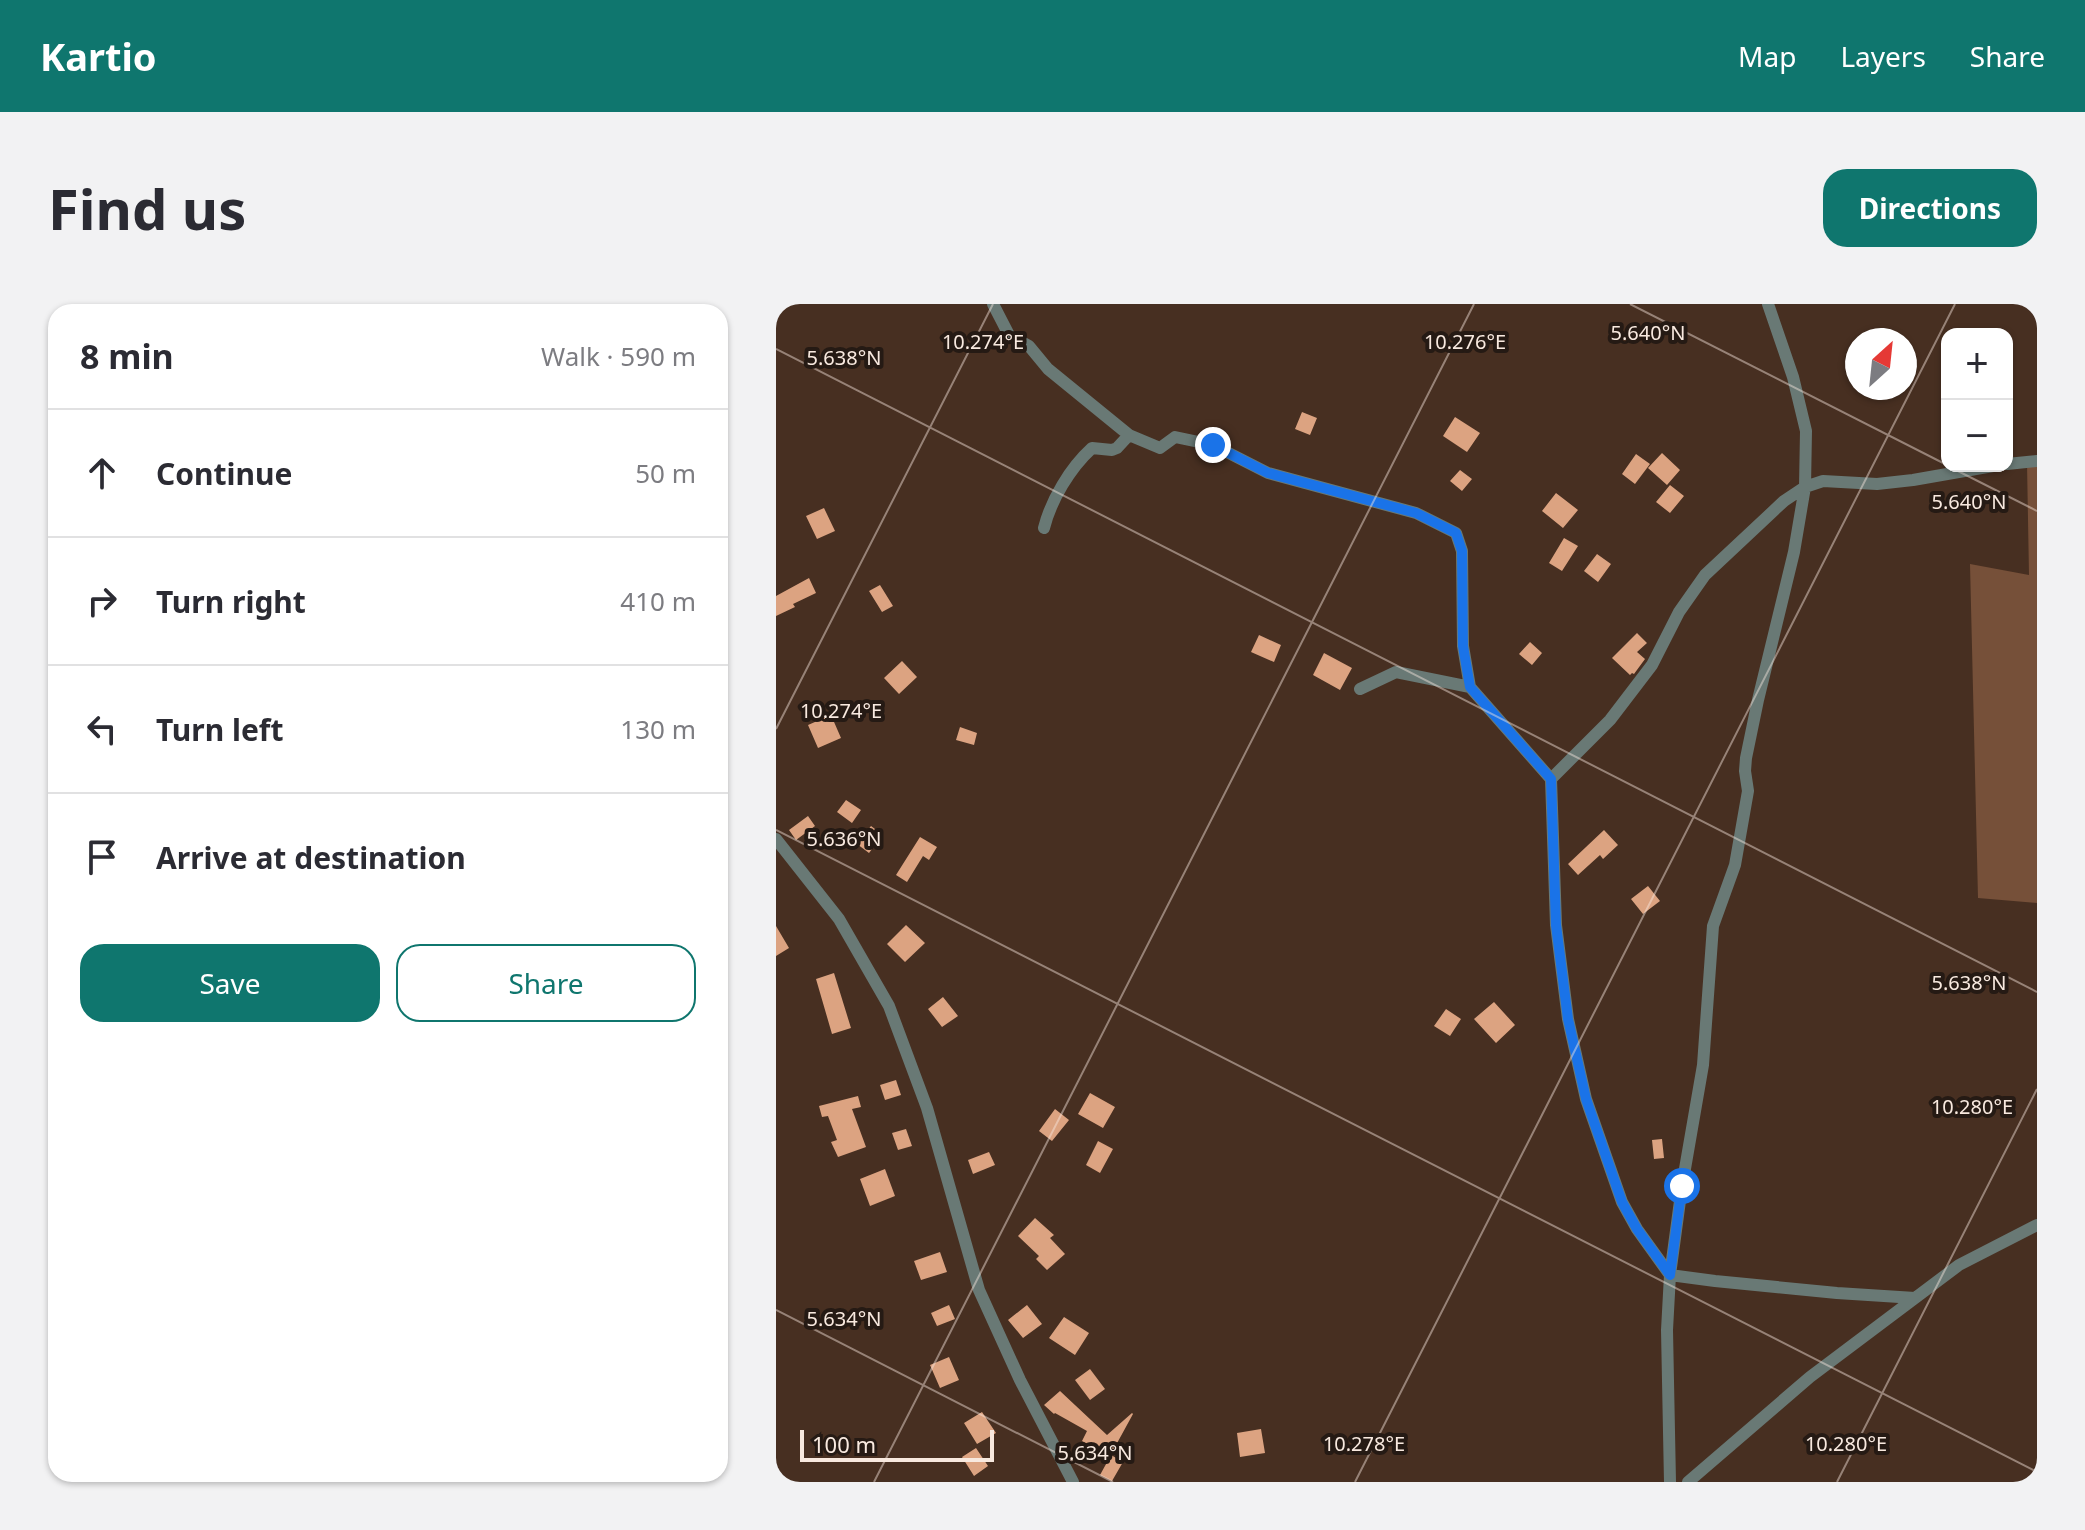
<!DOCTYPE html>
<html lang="en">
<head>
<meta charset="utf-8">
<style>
	body { margin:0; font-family:"Noto Sans",sans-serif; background:#f2f2f3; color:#2b2b33 }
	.controls { position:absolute; right:24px; top:24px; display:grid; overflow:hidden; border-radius:16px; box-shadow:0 2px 6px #0004 }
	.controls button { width:72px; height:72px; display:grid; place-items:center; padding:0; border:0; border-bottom:2px solid #e1e1e2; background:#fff; color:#2b2b33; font:40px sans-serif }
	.compass { position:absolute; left:1069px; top:24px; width:72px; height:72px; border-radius:50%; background:#fff; box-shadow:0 2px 6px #0004; rotate:27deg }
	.scale { position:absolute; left:24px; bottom:20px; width:194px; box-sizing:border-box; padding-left:8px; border:4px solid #f8e9df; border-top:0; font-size:22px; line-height:28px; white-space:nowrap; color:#f8e9df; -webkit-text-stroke:6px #251a14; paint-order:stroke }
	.stop { position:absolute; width:24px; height:24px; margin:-18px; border:6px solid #1a73e8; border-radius:50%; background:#fff }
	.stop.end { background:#1a73e8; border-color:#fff; box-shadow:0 2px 8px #0008 }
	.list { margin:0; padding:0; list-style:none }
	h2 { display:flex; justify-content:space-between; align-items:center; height:104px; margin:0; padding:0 32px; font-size:34px }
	h2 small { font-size:26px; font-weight:400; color:#7c7c81 }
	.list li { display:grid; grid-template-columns:52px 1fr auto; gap:24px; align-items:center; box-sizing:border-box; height:128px; padding:0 32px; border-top:2px solid #e1e1e2 }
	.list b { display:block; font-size:30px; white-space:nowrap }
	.list em { font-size:26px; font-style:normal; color:#7c7c81 }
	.actions { display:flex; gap:16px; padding:24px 32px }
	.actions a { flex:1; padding:18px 0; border:2px solid #0f766e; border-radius:24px; text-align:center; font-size:28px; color:#0f766e }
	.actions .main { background:#0f766e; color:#fff }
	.icon { flex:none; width:44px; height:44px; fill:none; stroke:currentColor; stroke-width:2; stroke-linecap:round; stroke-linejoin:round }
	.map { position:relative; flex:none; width:1261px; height:1178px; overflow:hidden; border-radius:24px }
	header { display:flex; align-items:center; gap:48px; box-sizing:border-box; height:112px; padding:0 40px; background:#0f766e; color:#fff }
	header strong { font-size:38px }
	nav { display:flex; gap:44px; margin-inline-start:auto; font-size:28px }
	.intro { display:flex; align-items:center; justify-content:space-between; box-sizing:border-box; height:192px; padding:0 48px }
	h1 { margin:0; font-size:56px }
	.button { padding:20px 36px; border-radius:24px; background:#0f766e; color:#fff; font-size:28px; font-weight:700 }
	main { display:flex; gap:48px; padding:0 48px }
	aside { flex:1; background:#fff; border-radius:24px; box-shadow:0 2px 6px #0004 }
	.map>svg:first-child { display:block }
</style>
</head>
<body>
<header>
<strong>Kartio</strong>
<nav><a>Map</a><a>Layers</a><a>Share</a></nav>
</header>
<div class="intro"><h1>Find us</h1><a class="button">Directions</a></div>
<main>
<aside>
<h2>8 min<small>Walk · 590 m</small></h2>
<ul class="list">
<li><svg class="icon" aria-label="ahead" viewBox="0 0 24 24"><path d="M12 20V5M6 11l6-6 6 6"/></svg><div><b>Continue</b></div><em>50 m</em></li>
<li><svg class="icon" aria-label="right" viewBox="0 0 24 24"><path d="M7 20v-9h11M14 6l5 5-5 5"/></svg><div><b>Turn right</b></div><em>410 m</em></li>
<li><svg class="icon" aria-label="left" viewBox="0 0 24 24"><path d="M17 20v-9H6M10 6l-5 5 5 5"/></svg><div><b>Turn left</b></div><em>130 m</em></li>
<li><svg class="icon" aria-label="arrive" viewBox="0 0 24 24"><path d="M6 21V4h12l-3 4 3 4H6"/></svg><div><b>Arrive at destination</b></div></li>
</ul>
<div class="actions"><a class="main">Save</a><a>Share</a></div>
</aside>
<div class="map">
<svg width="1261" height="1178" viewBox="0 0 1261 1178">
	<rect width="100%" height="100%" fill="#472f21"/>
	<path fill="#765039" d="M 1261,158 L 1261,599 L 1202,594 L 1194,260 L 1253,271 L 1251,159 Z"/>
	<path fill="#dca381" d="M 526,108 L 541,114 L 534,131 L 519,125 Z
		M 679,113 L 704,129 L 691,148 L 667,132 Z
		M 886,149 L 904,166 L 891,181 L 872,164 Z
		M 860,150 L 874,160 L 859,180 L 846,170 Z
		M 684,166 L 696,175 L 686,187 L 674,177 Z
		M 894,181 L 908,192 L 894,209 L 880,198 Z
		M 780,189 L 802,206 L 787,224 L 766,207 Z
		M 48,204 L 59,227 L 41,235 L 30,212 Z
		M 788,234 L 802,242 L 786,267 L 773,259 Z
		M 821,250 L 835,260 L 822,278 L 808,267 Z
		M 33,274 L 40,289 L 17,300 L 19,303 L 0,312 L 0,292 Z
		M 104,281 L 117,302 L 106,308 L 93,287 Z
		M 861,329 L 871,339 L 861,348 L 869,355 L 858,370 L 856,369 L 854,371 L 836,354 Z
		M 483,331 L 505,341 L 498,358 L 475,348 Z
		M 754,338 L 766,349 L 756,361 L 743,350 Z
		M 548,349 L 576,364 L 564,386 L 537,371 Z
		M 126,357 L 141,373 L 123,390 L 108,374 Z
		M 55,411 L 65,434 L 42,444 L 32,421 Z
		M 184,423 L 201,429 L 198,441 L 180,436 Z
		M 70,496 L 85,506 L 76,519 L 61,508 Z
		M 32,512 L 39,522 L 20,536 L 13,526 Z
		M 95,522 L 107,531 L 93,549 L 81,540 Z
		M 828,526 L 842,541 L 827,555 L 824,551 L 802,571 L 792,560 Z
		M 144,533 L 161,543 L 153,556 L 147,552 L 131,578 L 120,571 Z
		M 872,582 L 884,597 L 867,610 L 855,595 Z
		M 130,621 L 149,639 L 129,658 L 111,640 Z
		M 0,622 L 13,644 L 0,652 Z
		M 58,669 L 75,724 L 56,730 L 40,675 Z
		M 167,693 L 182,712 L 166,723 L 152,705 Z
		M 718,698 L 739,721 L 720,739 L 698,715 Z
		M 670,705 L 685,715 L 674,732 L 658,722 Z
		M 120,776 L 125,791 L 109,796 L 104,781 Z
		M 314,789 L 339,803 L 327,824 L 302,810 Z
		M 82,792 L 85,803 L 76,805 L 90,843 L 62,853 L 55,838 L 61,836 L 52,812 L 46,813 L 43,802 Z
		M 279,805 L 293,816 L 276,837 L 263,827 Z
		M 130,825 L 136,842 L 122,846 L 116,829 Z
		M 886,835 L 888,854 L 878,855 L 876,836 Z
		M 322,837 L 337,845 L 324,869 L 310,861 Z
		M 213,848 L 219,861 L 197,870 L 192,856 Z
		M 109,865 L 119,892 L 94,902 L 84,875 Z
		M 259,914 L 278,931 L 274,934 L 289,950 L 271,966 L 260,955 L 263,952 L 242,932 Z
		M 164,948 L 171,968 L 145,976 L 138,957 Z
		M 173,1001 L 179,1015 L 161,1022 L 155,1009 Z
		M 251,1001 L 266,1020 L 247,1034 L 232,1016 Z
		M 288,1013 L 313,1029 L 299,1051 L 273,1034 Z
		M 173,1053 L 183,1076 L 164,1084 L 154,1061 Z
		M 314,1065 L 329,1085 L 314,1096 L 299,1076 Z
		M 284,1087 L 331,1131 L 356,1109 L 357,1110 L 334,1152 L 306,1137 L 311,1127 L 279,1109 L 278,1110 L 268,1101 Z
		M 206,1108 L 220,1129 L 201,1140 L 188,1119 Z
		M 485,1125 L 489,1149 L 464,1153 L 461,1129 Z
		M 200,1144 L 212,1162 L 198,1172 L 186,1153 Z
		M 335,1151 L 347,1158 L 336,1177 L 324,1171 Z"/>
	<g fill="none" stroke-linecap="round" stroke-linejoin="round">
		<path stroke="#697975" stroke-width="12" d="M 217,0 L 233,31 L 253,42 L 272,65 L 353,131 L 384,144 L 399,133 L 437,141 L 492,169 L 640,209 L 680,229 L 686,247 L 687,342 L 694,383 L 775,475 L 780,621 L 792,715 L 810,795 L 846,898 L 861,925 L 894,971 L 939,977 L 1061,989 L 1139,994
			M 1231,160 L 1261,157
			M 268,224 C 275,196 294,164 316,144 L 336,146 L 341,144 L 353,131
			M 584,385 L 620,368 L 694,383
			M 775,475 L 834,416 L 876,361 L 903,308 L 929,271 L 1008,197 L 1029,183 L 1047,177 L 1101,180 L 1137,176 L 1217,162
			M 0,535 L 63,615 L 113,702 L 151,804 L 203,986 L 244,1076 L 297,1178
			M 894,1178 L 891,1026 L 894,971 L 906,882 L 927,761 L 937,622 L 959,561 L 972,487 L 969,467 L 970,454 L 982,396 L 1018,248 L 1029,183 L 1030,127 L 1017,73 L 992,0
			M 912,1178 L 1034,1073 L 1183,961 L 1261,921"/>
	</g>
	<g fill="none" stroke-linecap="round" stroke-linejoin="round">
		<path stroke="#1a73e8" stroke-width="10" d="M 437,141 L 492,169 L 640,209 L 680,229 L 686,247 L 687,342 L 694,383 L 775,475 L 780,621 L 792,715 L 810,795 L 846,898 L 861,925 L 894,971 L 906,882"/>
	</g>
	<path fill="none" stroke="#f8e9df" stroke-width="2" stroke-opacity="0.45" d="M 854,0 L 1171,161M 0,45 L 1261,688M 1172,162 L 1261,207M 0,425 L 217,0M 0,526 L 1261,1168M 0,1006 L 337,1178M 98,1178 L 698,0M 579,1178 L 1179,0M 1061,1178 L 1261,785"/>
	<g font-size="20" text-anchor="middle" fill="#f8e9df" stroke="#251a14" stroke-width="8" stroke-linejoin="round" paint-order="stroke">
		<text x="872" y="36">5.640°N</text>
		<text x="207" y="45">10.274°E</text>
		<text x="689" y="45">10.276°E</text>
		<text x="68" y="61">5.638°N</text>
		<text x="1193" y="205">5.640°N</text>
		<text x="65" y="414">10.274°E</text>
		<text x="68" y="542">5.636°N</text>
		<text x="1193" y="686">5.638°N</text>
		<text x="1196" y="810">10.280°E</text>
		<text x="68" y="1022">5.634°N</text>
		<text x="588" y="1147">10.278°E</text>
		<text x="1070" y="1147">10.280°E</text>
		<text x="319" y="1156">5.634°N</text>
	</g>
</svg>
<div class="controls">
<button>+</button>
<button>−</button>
</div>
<svg class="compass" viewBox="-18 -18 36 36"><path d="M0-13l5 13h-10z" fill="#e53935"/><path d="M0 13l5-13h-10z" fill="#7c7c81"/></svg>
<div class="scale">100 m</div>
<div class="stop" style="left:906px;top:882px"></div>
<div class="stop end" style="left:437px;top:141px"></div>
</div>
</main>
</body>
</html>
